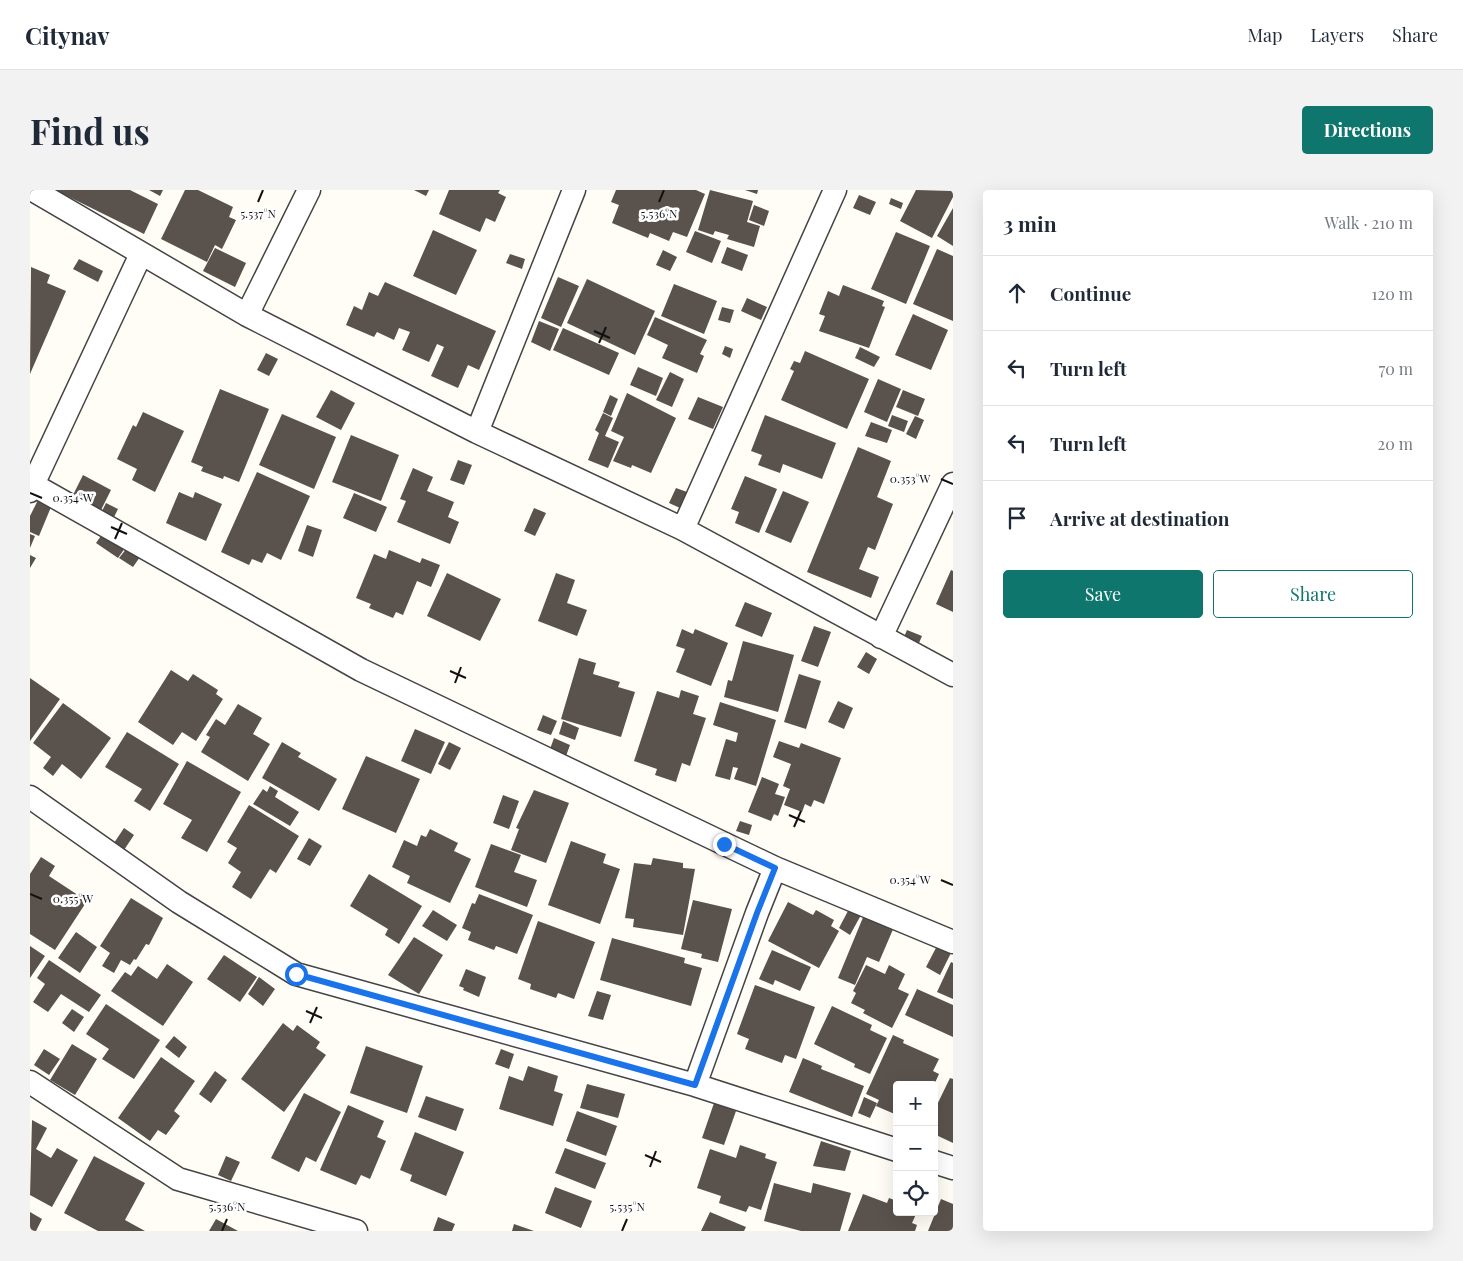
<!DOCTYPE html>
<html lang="en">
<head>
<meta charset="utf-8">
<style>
	body { margin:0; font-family:"Playfair Display",serif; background:#f2f2f3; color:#1f2937 }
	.controls { position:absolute; right:15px; bottom:15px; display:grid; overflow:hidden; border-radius:5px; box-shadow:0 5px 20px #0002 }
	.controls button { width:45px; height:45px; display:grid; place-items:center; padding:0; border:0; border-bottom:1px solid #e0e1e3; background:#fff; color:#1f2937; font:25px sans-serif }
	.stop { position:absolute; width:15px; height:15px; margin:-11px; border:4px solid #1a73e8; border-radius:50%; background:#fff }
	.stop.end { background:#1a73e8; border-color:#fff; box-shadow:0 1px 5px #0008 }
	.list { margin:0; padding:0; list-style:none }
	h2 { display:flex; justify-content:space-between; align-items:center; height:65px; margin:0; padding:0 20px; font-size:21px }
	h2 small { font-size:16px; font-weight:400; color:#747a83 }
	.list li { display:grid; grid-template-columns:32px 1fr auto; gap:15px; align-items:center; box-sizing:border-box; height:75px; padding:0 20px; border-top:1px solid #e0e1e3 }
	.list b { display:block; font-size:19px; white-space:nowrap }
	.list em { font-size:16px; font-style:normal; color:#747a83 }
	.actions { display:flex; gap:10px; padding:15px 20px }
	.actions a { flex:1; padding:11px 0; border:1px solid #0f766e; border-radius:5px; text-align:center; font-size:18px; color:#0f766e }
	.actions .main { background:#0f766e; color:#fff }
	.icon { flex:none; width:28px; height:28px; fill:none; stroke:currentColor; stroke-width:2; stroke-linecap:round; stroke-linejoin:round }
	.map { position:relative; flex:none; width:923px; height:1041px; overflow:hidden; border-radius:5px }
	header { display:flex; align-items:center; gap:30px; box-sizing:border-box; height:70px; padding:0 25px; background:#fff; border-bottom:1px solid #e0e1e3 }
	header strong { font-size:24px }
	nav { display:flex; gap:28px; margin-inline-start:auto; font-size:18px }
	.intro { display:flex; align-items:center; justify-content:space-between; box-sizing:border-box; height:120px; padding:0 30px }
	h1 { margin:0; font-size:35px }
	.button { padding:12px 22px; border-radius:5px; background:#0f766e; color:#fff; font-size:18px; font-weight:700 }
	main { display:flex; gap:30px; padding:0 30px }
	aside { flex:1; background:#fff; border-radius:5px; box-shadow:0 5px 20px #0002 }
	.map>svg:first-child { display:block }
</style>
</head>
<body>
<header>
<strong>Citynav</strong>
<nav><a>Map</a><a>Layers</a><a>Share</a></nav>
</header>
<div class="intro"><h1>Find us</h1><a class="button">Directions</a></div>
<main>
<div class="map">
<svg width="923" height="1041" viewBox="0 0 923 1041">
	<rect width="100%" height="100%" fill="#fffdf5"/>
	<path fill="#5a524d" d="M 25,0 L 100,0 L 128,14 L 114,44 Z
		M 119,0 L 133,0 L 130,6 Z
		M 155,0 L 168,0 L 203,17 L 199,27 L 206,30 L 192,59 L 185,55 L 177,72 L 131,49 Z
		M 384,0 L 399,0 L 396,6 Z
		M 419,0 L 470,0 L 468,3 L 476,7 L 465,32 L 456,28 L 450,42 L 409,24 Z
		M 586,0 L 666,0 L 675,4 L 657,47 L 643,42 L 639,51 L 620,43 L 618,48 L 582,33 L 589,15 L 581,12 Z
		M 680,0 L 723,11 L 717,32 L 730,36 L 724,57 L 697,49 L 699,45 L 685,41 L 683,45 L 668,40 Z
		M 715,0 L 728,0 L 727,4 Z
		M 886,0 L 923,1 L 923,7 L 902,48 L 870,31 Z
		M 829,5 L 846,12 L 840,25 L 823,18 Z
		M 861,8 L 873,13 L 871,19 L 859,14 Z
		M 724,15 L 739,21 L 734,36 L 719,30 Z
		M 923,18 L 923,56 L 907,46 Z
		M 403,40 L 447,60 L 426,105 L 383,86 Z
		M 665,41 L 691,51 L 682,73 L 656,62 Z
		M 866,42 L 900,56 L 876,114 L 841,99 Z
		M 697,57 L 718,65 L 712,81 L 691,73 Z
		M 185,58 L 216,73 L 205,97 L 173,81 Z
		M 907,59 L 923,66 L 923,131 L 883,114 Z
		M 633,60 L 647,67 L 640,81 L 626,75 Z
		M 480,64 L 495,69 L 492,79 L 476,73 Z
		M 49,69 L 73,81 L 68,92 L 43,79 Z
		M 1,77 L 20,85 L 17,93 L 36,101 L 0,184 Z
		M 528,87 L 549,96 L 531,137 L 511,128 Z
		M 557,89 L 625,121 L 605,165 L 537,133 Z
		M 355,92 L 466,141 L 449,180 L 438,175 L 428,198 L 401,186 L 414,157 L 407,154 L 399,172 L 372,160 L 380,142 L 369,138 L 364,150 L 347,142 L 344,147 L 316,135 L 324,116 L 332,120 L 339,102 L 348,106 Z
		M 644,94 L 687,111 L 674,144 L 631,126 Z
		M 813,95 L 854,111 L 852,116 L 855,117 L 839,158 L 789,141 L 795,126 L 789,124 L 798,101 L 809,106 Z
		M 717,108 L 737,117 L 731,130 L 711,121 Z
		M 692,117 L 704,120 L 700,133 L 688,130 Z
		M 883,124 L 918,140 L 901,180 L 865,165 Z
		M 625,127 L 677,150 L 670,164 L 674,166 L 667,183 L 632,168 L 638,155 L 617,145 Z
		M 509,131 L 529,139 L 520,161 L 501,152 Z
		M 533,138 L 589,163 L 579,185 L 523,160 Z
		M 695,156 L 703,159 L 700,168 L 692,164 Z
		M 830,157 L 850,167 L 844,177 L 825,168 Z
		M 775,161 L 839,189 L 817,239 L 751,210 L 764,181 L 760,179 L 764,171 L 770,173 Z
		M 236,163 L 248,169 L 239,186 L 227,180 Z
		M 608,177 L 633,188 L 626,206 L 600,195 Z
		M 640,182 L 654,189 L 642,217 L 626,210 Z
		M 848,189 L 871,199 L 857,232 L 834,222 Z
		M 190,199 L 239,219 L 209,292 L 194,286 L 193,289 L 171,281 L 173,277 L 161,272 Z
		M 301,200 L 325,213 L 311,240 L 286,227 Z
		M 873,200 L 895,209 L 888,226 L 866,217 Z
		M 597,203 L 646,228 L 621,283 L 602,275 L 601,278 L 583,271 L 594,247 L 581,241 Z
		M 580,205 L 588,209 L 581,226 L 573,222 Z
		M 668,207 L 693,217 L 683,239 L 658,229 Z
		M 113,222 L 154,241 L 125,302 L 102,290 L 107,279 L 87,269 L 103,235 L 106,237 Z
		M 573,223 L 583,228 L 575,246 L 589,252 L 578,278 L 558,270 L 569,243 L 565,240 Z
		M 252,224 L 306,247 L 284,299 L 229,275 Z
		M 735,225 L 806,253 L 792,289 L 753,274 L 750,283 L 728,275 L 732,265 L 721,261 Z
		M 862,225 L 878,231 L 874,242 L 858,236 Z
		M 885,226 L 894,230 L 886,249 L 876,244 Z
		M 841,232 L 862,240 L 857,253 L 835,246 Z
		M 321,245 L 369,265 L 351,311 L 302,292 Z
		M 828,257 L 861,271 L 847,307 L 863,314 L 845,360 L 838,357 L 829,379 L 849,387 L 841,408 L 777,382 Z
		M 428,270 L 442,275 L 434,295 L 420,290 Z
		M 383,278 L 403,287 L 397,301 L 424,312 L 418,327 L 429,332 L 420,354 L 367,332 L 376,311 L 370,309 Z
		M 227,282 L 280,306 L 251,370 L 237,363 L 232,373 L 222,369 L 219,375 L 191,362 Z
		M 53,285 L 81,300 L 71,320 L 43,305 Z
		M 715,286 L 747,299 L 729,343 L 705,333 L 709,322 L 701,319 Z
		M 646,298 L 657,302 L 650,318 L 639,313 Z
		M 753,301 L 779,312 L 761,353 L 735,342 Z
		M 149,302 L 163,308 L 165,302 L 192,314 L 176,351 L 136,333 Z
		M 324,303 L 357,317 L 346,342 L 313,328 Z
		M 8,310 L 21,317 L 9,346 L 0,342 L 0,326 Z
		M 76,313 L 88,319 L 82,331 L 70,325 Z
		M 504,318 L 516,323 L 505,346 L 494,341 Z
		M 277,335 L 292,340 L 283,367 L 268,361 Z
		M 73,343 L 95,358 L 88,368 L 66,353 Z
		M 0,344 L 5,346 L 0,358 Z
		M 97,358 L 110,367 L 103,377 L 89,368 Z
		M 359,360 L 390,373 L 392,368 L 410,375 L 401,397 L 387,391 L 373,425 L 366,422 L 363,428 L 339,418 L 341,414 L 326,408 L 344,364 L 356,369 Z
		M 0,365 L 6,368 L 0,378 Z
		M 921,380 L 923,381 L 923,422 L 906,414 Z
		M 417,383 L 471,409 L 450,451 L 397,426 Z
		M 526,383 L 545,390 L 537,413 L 557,420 L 547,446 L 508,431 Z
		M 715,412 L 742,423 L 732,447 L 705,436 Z
		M 784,436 L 801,442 L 788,477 L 771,471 Z
		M 652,439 L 663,444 L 665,439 L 698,453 L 681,496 L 646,482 L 655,459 L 646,456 Z
		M 877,440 L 892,446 L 886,460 L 871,454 Z
		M 713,451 L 764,465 L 748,522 L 694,507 L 698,490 L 702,491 Z
		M 836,462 L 847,469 L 839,484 L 827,477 Z
		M 549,468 L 566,473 L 563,484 L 590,492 L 588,497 L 605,502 L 591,547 L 531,529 Z
		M 141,480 L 158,491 L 163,484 L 188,500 L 186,504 L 193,509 L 166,551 L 152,542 L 143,555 L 108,532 Z
		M 769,484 L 791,491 L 776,539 L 754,532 Z
		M 0,488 L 30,509 L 0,551 Z
		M 651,500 L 669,506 L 663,524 L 676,528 L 660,576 L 652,573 L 646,592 L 625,585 L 627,579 L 604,571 L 627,501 L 649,508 Z
		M 808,511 L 823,518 L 814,539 L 798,532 Z
		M 690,512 L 746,530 L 726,596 L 704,589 L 708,578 L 703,577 L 700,590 L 685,586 L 696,549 L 706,552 L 708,543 L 683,535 Z
		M 33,513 L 81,548 L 51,589 L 32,574 L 23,586 L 13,578 L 21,567 L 3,553 Z
		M 208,514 L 232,528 L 223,544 L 240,554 L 218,591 L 171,562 L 180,547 L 176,545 L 186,529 L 195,535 Z
		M 513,525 L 527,531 L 521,545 L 507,540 Z
		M 533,531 L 549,538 L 545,550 L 529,544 Z
		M 385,539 L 415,552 L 401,584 L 371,571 Z
		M 97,542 L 149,574 L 120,621 L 104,611 L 112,599 L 75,577 Z
		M 524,548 L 540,555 L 536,566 L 520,559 Z
		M 749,551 L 769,558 L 771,553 L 811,568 L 794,614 L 784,610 L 781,617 L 775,614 L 772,622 L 754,615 L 760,599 L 753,596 L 761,574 L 743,567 Z
		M 252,552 L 271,563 L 268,567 L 307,589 L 289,621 L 232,588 Z
		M 419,552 L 431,558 L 420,580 L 408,574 Z
		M 336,566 L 390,589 L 366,643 L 312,619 Z
		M 157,571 L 211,602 L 177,662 L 151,648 L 162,630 L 133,614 Z
		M 732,587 L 749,594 L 745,604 L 755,607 L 748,626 L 744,624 L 741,631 L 718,622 Z
		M 240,596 L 248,601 L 245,607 L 269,622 L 260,636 L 223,614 L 233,599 L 237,602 Z
		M 504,600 L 539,613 L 516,673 L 481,660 L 489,639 L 486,638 Z
		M 473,605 L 489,611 L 479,639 L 463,633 Z
		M 219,615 L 269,646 L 246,683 L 240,679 L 221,709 L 202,697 L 211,682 L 198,673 L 207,658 L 197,652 Z
		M 710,631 L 722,635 L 719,645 L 706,641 Z
		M 94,638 L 104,645 L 94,660 L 84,653 Z
		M 400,639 L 428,653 L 424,661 L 441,669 L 420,713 L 377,693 L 380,686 L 362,677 L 374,650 L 387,656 L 391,645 L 396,647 Z
		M 279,648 L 292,656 L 280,676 L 267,669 Z
		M 541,651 L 576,664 L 573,673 L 590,679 L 570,734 L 518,715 Z
		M 461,654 L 491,665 L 484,682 L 507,690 L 497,717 L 445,697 Z
		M 11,667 L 25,676 L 19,686 L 57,711 L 25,760 L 0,744 L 0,684 Z
		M 623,668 L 653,673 L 653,678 L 665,679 L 653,745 L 603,737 L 604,729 L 595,728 L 604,673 L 621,675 Z
		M 339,684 L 392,716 L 369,754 L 355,745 L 358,739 L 320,716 Z
		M 449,704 L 503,725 L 487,764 L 466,756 L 464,760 L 438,750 L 441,742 L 432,738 L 442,713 L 445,714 Z
		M 101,708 L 133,728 L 119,755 L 116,754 L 106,770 L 104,769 L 100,775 L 91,770 L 84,783 L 72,776 L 80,763 L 70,756 Z
		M 663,710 L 702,719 L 688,772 L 671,768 L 672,764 L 651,759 Z
		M 758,712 L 783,725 L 786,720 L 804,730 L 801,736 L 809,741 L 789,778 L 738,751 Z
		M 819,719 L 831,725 L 820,745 L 809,738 Z
		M 403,720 L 427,735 L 417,751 L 392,736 Z
		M 834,725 L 864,737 L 849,772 L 837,767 L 825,795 L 808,788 Z
		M 508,731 L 565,752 L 544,809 L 528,803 L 526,808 L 500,799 L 501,794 L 488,789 Z
		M 46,742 L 67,757 L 50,783 L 28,768 Z
		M 384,747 L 413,765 L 389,804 L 358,785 Z
		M 582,748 L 655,768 L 654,773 L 672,778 L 661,816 L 570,790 Z
		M 908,754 L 922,761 L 910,785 L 896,777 Z
		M 0,756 L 15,766 L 0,788 Z
		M 742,760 L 781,777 L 770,801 L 745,790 L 743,795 L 729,789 Z
		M 194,765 L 227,787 L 210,812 L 177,789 Z
		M 19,770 L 71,805 L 59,822 L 31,804 L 18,822 L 3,812 L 15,794 L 7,788 Z
		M 921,772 L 923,773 L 923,809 L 907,802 Z
		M 137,774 L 163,792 L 133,836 L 81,801 L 95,782 L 101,786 L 108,776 L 127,789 Z
		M 836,775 L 855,784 L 859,775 L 875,784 L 868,799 L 879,804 L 862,838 L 833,823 L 835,820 L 821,813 L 826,803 L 823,801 Z
		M 436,779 L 456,787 L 449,807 L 433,800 L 434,798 L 429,796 Z
		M 229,787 L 245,799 L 233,816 L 218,804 Z
		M 725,795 L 785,817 L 766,869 L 755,865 L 752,873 L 715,859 L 719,849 L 707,844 Z
		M 887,799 L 923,815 L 923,847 L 875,825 Z
		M 567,801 L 581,805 L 573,830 L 558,826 Z
		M 76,814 L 130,850 L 104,889 L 72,869 L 79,859 L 56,844 Z
		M 802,816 L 842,835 L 840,840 L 857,848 L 840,884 L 824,877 L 825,874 L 784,854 Z
		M 42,819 L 54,827 L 44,842 L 32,833 Z
		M 253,833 L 263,841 L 267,835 L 290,852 L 286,858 L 296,865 L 254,922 L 211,889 Z
		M 863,845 L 874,850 L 873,853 L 909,869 L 903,881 L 909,884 L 904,895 L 867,895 L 867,925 L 846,916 L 849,910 L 836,904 Z
		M 144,846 L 157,857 L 149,868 L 135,857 Z
		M 42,854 L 67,869 L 45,905 L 20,890 Z
		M 336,856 L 393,876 L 377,923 L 320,903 Z
		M 14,859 L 30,869 L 19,885 L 4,875 Z
		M 471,859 L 484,864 L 479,879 L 465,874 Z
		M 131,867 L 165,891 L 144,921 L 150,926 L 136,945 L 128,940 L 120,951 L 88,928 Z
		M 773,868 L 792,876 L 791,879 L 834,896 L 822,927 L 759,902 Z
		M 498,876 L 528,886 L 524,901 L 533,904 L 523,936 L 469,919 L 479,886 L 493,891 Z
		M 185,881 L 197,890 L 181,913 L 169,904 Z
		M 920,888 L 923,889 L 923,953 L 904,944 L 904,921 Z
		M 557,894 L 595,904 L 588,928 L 550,918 Z
		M 274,903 L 311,922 L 286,972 L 276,967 L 269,982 L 241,968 Z
		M 396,906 L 434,919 L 426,941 L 388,927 Z
		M 834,907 L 847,913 L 840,928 L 828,923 Z
		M 684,913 L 706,921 L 694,955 L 672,948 Z
		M 318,915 L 354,931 L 347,947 L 356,951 L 340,989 L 331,985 L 326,995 L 290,980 Z
		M 547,921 L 587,936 L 576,966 L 536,951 Z
		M 2,930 L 17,938 L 6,959 L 21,968 L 27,958 L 48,970 L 22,1017 L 0,1005 Z
		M 385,942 L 434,962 L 416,1006 L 380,991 L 382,985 L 370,980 Z
		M 791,951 L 821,961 L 815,981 L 783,976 Z
		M 710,955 L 736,964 L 735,968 L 747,972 L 731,1020 L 719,1016 L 716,1022 L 689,1013 L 691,1006 L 667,998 L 680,959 L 706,968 Z
		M 535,958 L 576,973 L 565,999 L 525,983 Z
		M 64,966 L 115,993 L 95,1030 L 115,1041 L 68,1041 L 34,1023 Z
		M 196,966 L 210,972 L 201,991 L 188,985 Z
		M 744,993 L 781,1003 L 783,993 L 821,1003 L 810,1041 L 771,1041 L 734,1031 Z
		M 525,997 L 562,1011 L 551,1038 L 515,1023 Z
		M 833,1004 L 857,1013 L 859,1008 L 867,1011 L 867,1022 L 887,1022 L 882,1033 L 887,1035 L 885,1041 L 818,1041 Z
		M 911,1009 L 923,1014 L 923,1041 L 898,1041 Z
		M 0,1022 L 12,1029 L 6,1041 L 0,1041 Z
		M 680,1022 L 716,1037 L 714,1041 L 671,1041 Z
		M 408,1027 L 425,1034 L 422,1041 L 403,1041 Z
		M 186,1029 L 208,1041 L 179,1041 Z
		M 484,1034 L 504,1041 L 482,1041 Z"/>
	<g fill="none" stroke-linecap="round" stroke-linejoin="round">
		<g stroke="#444" stroke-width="25">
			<path id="minor" d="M 3,0 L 217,125 L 447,242 L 653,339 L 923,485
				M 217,125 L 279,0
				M 447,242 L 544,0
				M 0,293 L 331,480 L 745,678 L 923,752
				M 0,301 L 111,64
				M 653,339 L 805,0
				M 851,447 L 923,294
				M 0,607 L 149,712 L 266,784 L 665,895 L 867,960
				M 0,892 L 148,989 L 326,1041
				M 665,895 L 727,723 L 745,678
				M 904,972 L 923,978"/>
		</g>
		<use href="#minor" stroke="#fff" stroke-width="22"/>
	</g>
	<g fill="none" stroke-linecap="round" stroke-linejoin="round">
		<path stroke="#1a73e8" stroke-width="6" d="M 266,784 L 665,895 L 727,723 L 745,678 L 694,654"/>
	</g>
	<path fill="none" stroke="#111" stroke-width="2" d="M 228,12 L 233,0M 629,12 L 634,0M 564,141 L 580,148M 569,153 L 576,137M 911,289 L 923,294M 0,303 L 12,308M 81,337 L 97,344M 85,349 L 92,333M 420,481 L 436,488M 425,493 L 431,477M 759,625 L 775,632M 764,637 L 771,621M 911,690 L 923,695M 0,704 L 12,709M 276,821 L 292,828M 280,833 L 287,817M 615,965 L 631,972M 620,977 L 626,961M 192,1041 L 197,1029M 592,1041 L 597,1029"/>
	<g font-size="12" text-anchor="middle" fill="#111" stroke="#fff" stroke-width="5" stroke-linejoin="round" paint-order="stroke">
		<text x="629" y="28">5.536°N</text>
		<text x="228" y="28">5.537°N</text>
		<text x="880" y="293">0.353°W</text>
		<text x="43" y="312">0.354°W</text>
		<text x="880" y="694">0.354°W</text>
		<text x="43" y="713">0.355°W</text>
		<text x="197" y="1021">5.536°N</text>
		<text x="597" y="1021">5.535°N</text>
	</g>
</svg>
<div class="controls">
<button>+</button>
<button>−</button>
<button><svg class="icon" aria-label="locate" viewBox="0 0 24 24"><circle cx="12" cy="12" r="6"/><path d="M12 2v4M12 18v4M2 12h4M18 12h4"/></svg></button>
</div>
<div class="stop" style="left:266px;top:784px"></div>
<div class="stop end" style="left:694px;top:654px"></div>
</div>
<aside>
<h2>3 min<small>Walk · 210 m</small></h2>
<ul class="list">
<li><svg class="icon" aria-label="ahead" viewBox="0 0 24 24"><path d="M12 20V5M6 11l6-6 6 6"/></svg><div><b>Continue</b></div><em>120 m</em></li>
<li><svg class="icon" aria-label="left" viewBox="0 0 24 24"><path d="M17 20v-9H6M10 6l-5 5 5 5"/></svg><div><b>Turn left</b></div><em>70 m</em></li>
<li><svg class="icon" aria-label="left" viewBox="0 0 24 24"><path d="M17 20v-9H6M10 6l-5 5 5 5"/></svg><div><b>Turn left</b></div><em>20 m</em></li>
<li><svg class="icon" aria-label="arrive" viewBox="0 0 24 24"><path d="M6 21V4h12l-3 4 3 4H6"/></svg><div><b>Arrive at destination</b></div></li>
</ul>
<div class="actions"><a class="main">Save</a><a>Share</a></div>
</aside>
</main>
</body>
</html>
